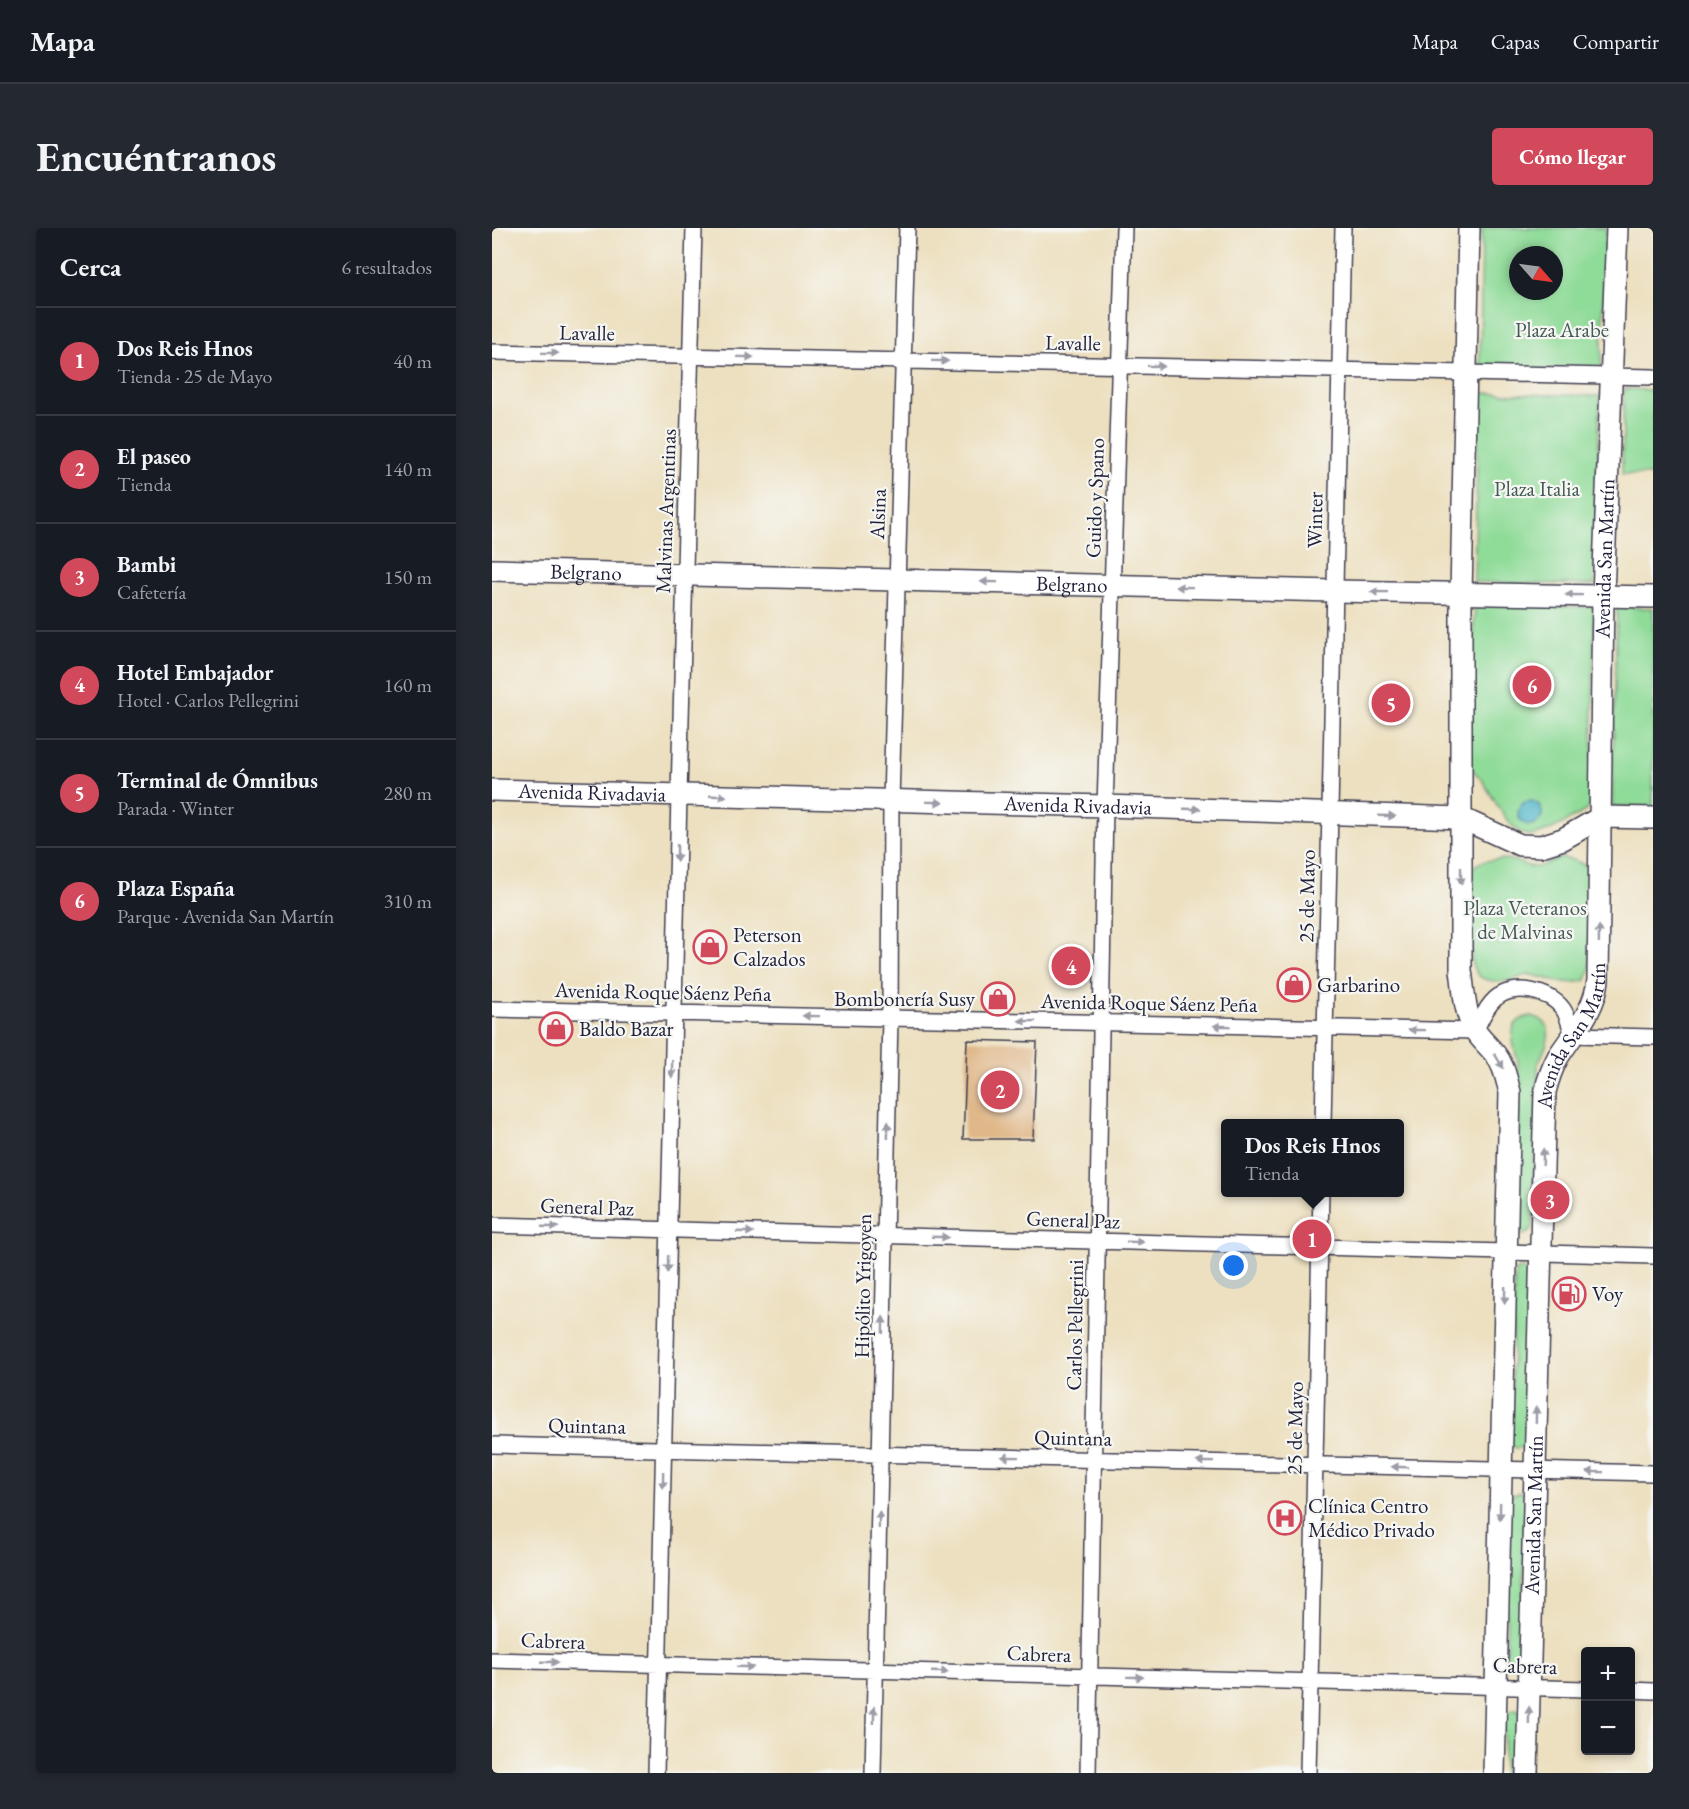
<!DOCTYPE html>
<html lang="es">
<head>
<meta charset="utf-8">
<style>
	body { margin:0; font-family:"EB Garamond",serif; background:#242831; color:#f1f3f6 }
	.controls { position:absolute; right:18px; bottom:18px; display:grid; overflow:hidden; border-radius:6px; box-shadow:0 3px 9px #0003 }
	.controls button { width:54px; height:54px; display:grid; place-items:center; padding:0; border:0; border-bottom:2px solid #363941; background:#171b24; color:#f1f3f6; font:30px sans-serif }
	.compass { position:absolute; left:1017px; top:18px; width:54px; height:54px; border-radius:50%; background:#171b24; box-shadow:0 3px 9px #0003; rotate:118deg }
	.you { position:absolute; left:742px; top:1038px; width:21px; height:21px; margin:-15px; border:4px solid #fff; border-radius:50%; background:#1a73e8; box-shadow:0 0 0 9px #1a73e833 }
	.badge { display:grid; place-items:center; width:39px; height:39px; border-radius:50%; background:#d1495b; color:#fff; font-size:20px; font-weight:700 }
	.pin { position:absolute; translate:-50% -50%; border:3px solid #fff; box-shadow:0 2px 6px #0006 }
	.popup { position:absolute; left:729px; top:891px; width:183px; height:78px; box-sizing:border-box; display:grid; place-content:center; border-radius:6px; background:#171b24; filter:drop-shadow(0 2px 4px #0005); font-size:20px; white-space:nowrap; color:#9ea1a6 }
	.popup b { font-size:22px; color:#f1f3f6 }
	.popup::after { content:''; position:absolute; left:50%; top:100%; margin-left:-12px; border:12px solid transparent; border-top-color:#171b24 }
	.list { margin:0; padding:0; list-style:none }
	h2 { display:flex; justify-content:space-between; align-items:center; height:78px; margin:0; padding:0 24px; font-size:26px }
	h2 small { font-size:20px; font-weight:400; color:#9ea1a6 }
	.list li { display:grid; grid-template-columns:39px 1fr auto; gap:18px; align-items:center; box-sizing:border-box; height:108px; padding:0 24px; border-top:2px solid #363941 }
	.list b { display:block; font-size:22px; white-space:nowrap }
	.list p { margin:0; font-size:20px; white-space:nowrap; color:#9ea1a6 }
	.list em { font-size:20px; font-style:normal; color:#9ea1a6 }
	.map { position:relative; flex:none; width:1161px; height:1545px; overflow:hidden; border-radius:6px }
	header { display:flex; align-items:center; gap:36px; box-sizing:border-box; height:84px; padding:0 30px; background:#171b24; border-bottom:2px solid #363941 }
	header strong { font-size:28px }
	nav { display:flex; gap:33px; margin-inline-start:auto; font-size:21px }
	.intro { display:flex; align-items:center; justify-content:space-between; box-sizing:border-box; height:144px; padding:0 36px }
	h1 { margin:0; font-size:42px }
	.button { padding:15px 27px; border-radius:6px; background:#d1495b; color:#fff; font-size:21px; font-weight:700 }
	main { display:flex; gap:36px; padding:0 36px }
	aside { flex:1; background:#171b24; border-radius:6px; box-shadow:0 3px 9px #0003 }
	.map>svg:first-child { display:block }
</style>
</head>
<body>
<header>
<strong>Mapa</strong>
<nav><a>Mapa</a><a>Capas</a><a>Compartir</a></nav>
</header>
<div class="intro"><h1>Encuéntranos</h1><a class="button">Cómo llegar</a></div>
<main>
<aside>
<h2>Cerca<small>6 resultados</small></h2>
<ul class="list">
<li><span class="badge">1</span><div><b>Dos Reis Hnos</b><p>Tienda · 25 de Mayo</p></div><em>40 m</em></li>
<li><span class="badge">2</span><div><b>El paseo</b><p>Tienda</p></div><em>140 m</em></li>
<li><span class="badge">3</span><div><b>Bambi</b><p>Cafetería</p></div><em>150 m</em></li>
<li><span class="badge">4</span><div><b>Hotel Embajador</b><p>Hotel · Carlos Pellegrini</p></div><em>160 m</em></li>
<li><span class="badge">5</span><div><b>Terminal de Ómnibus</b><p>Parada · Winter</p></div><em>280 m</em></li>
<li><span class="badge">6</span><div><b>Plaza España</b><p>Parque · Avenida San Martín</p></div><em>310 m</em></li>
</ul>
</aside>
<div class="map">
<svg width="1161" height="1545" viewBox="0 0 1161 1545">
	<rect width="100%" height="100%" fill="#f6f6f2"/>
	<filter id="ink" filterUnits="userSpaceOnUse"><feTurbulence type="fractalNoise" baseFrequency=".0167" numOctaves="2"/><feDisplacementMap in="SourceGraphic" scale="12" xChannelSelector="R" yChannelSelector="G"/><feConvolveMatrix kernelMatrix="1 2 1 2 8 2 1 2 1" color-interpolation-filters="sRGB"/></filter>
	<filter id="wash" filterUnits="userSpaceOnUse"><feTurbulence type="fractalNoise" baseFrequency=".008" numOctaves="4" result="noise"/><feDisplacementMap in="SourceGraphic" scale="24" xChannelSelector="R" yChannelSelector="G"/><feGaussianBlur stdDeviation="1.35" result="paint"/><feColorMatrix in="noise" values="0 0 0 0 0 0 0 0 0 0 0 0 0 0 0 0 0 1.4 0 .05"/><feComposite in="paint" operator="in"/></filter>
	<g filter="url(#wash)">
		<rect width="100%" height="100%" fill="#ede0c0"/>
		<path fill="#8fdb98" stroke="#587e6a" stroke-width="1.5" fill-rule="evenodd" d="M 990,0 L 1114,0 L 1109,144 L 988,140 ZM 1026,27 L 1062,27 L 1062,63 L 1026,63 Z
			M 1132,161 L 1161,162 L 1161,247 L 1130,246 Z
			M 987,165 L 1108,168 L 1102,357 L 982,354 Z
			M 983,377 L 1102,379 L 1100,576 L 1095,582 C 1080,590 1059,604 1043,607 C 1019,612 1002,569 990,552 C 985,546 979,542 975,535 Z
			M 1125,379 L 1161,380 L 1161,579 L 1120,578 Z
			M 1069,630 C 1081,632 1091,633 1098,644 L 1098,741 L 1094,752 C 1069,760 1060,749 1037,747 C 1031,747 1025,751 1019,752 C 1009,754 993,754 986,747 C 983,744 981,739 980,735 L 978,644 C 980,642 981,639 984,637 C 989,632 1013,630 1020,632 C 1028,634 1034,639 1043,639 C 1052,639 1059,632 1069,630 Z
			M 1039,788 C 1067,794 1055,818 1046,836 L 1041,997 L 1039,1003 L 1031,1007 L 1025,1005 L 1021,995 L 1026,834 C 1021,814 1012,793 1039,788 Z
			M 1029,1041 L 1037,1044 L 1039,1050 L 1034,1216 L 1031,1219 L 1024,1220 L 1018,1216 L 1023,1043 Z
			M 1027,1264 L 1033,1266 L 1031,1432 L 1027,1438 L 1021,1439 L 1014,1436 L 1017,1269 Z
			M 1024,1482 L 1030,1485 L 1030,1545 L 1011,1545 L 1012,1488 L 1018,1483 Z"/>
		<path fill="#4ab4c8" stroke="#366b82" stroke-width="1.5" d="M1026 585a12 12 0 1 1 24 0a12 12 0 1 1-24 0Z"/>
		<g id="blocks">
			<path fill="#e0b789" d="M 475,812 L 545,814 L 541,911 L 471,911 Z"/>
		</g>
	</g>
	<g filter="url(#ink)">
		<use href="#blocks" fill-opacity="0" stroke="#403e4f" stroke-width="1.5"/>
		<g fill="none" stroke-linecap="round" stroke-linejoin="round">
			<g stroke="#403e4f" stroke-width="18">
				<path id="minor" d="M 0,124 L 1161,149
					M 0,781 L 983,803 C 989,792 993,780 1003,771 C 1021,755 1057,762 1071,781 C 1076,788 1078,799 1081,807 L 1161,809
					M 831,896 L 851,0
					M 0,997 L 1161,1028
					M 0,1217 L 1161,1245
					M 0,1432 L 1094,1461
					M 1138,1462 L 1161,1463
					M 164,1545 L 187,567 L 202,0
					M 381,1545 L 398,790 L 399,573 L 415,0
					M 596,1545 L 613,578 L 632,0
					M 816,1545 L 829,964"/>
			</g>
			<g stroke="#403e4f" stroke-width="24">
				<g id="secondary">
					<path d="M 977,0 L 969,366 L 969,742 C 972,762 972,783 982,801 C 987,810 996,817 1003,826 C 1012,837 1014,850 1018,864 L 1002,1545"/>
					<path id="s1" d="M 0,342 L 843,363 L 1161,369"/>
					<path id="s2" d="M 0,562 L 613,578 L 969,590 L 1028,617 L 1049,618 L 1071,611 L 1109,589 L 1161,590"/>
					<path id="s3" d="M 1035,1545 L 1053,864 C 1056,852 1060,840 1066,829 C 1082,804 1103,783 1106,752 L 1111,368 L 1125,0"/>
				</g>
			</g>
			<use href="#minor" stroke="#fff" stroke-width="15"/>
			<use href="#secondary" stroke="#fff" stroke-width="21"/>
		</g>
		<defs><path id="oneway-solid" d="M-6-.8H1V-3.2L6.5 0L1 3.2V.8H-6Z" transform="scale(1.5)"/></defs>
		<g fill="#9c9ca7">
			<use href="#oneway-solid" transform="translate(58 125) rotate(1)"/>
			<use href="#oneway-solid" transform="translate(253 129) rotate(1)"/>
			<use href="#oneway-solid" transform="translate(448 133) rotate(1)"/>
			<use href="#oneway-solid" transform="translate(664 138) rotate(1)"/>
			<use href="#oneway-solid" transform="translate(497 354) rotate(-179)"/>
			<use href="#oneway-solid" transform="translate(692 359) rotate(-179)"/>
			<use href="#oneway-solid" transform="translate(887 364) rotate(-179)"/>
			<use href="#oneway-solid" transform="translate(1082 367) rotate(-179)"/>
			<use href="#oneway-solid" transform="translate(226 568) rotate(2)"/>
			<use href="#oneway-solid" transform="translate(442 574) rotate(1)"/>
			<use href="#oneway-solid" transform="translate(700 581) rotate(2)"/>
			<use href="#oneway-solid" transform="translate(895 588) rotate(2)"/>
			<use href="#oneway-solid" transform="translate(185 625) rotate(91)"/>
			<use href="#oneway-solid" transform="translate(969 648) rotate(90)"/>
			<use href="#oneway-solid" transform="translate(1107 706) rotate(-89)"/>
			<use href="#oneway-solid" transform="translate(319 788) rotate(-179)"/>
			<use href="#oneway-solid" transform="translate(535 793) rotate(-179)"/>
			<use href="#oneway-solid" transform="translate(730 798) rotate(-179)"/>
			<use href="#oneway-solid" transform="translate(925 802) rotate(-179)"/>
			<use href="#oneway-solid" transform="translate(1007 833) rotate(58)"/>
			<use href="#oneway-solid" transform="translate(180 841) rotate(91)"/>
			<use href="#oneway-solid" transform="translate(396 902) rotate(-89)"/>
			<use href="#oneway-solid" transform="translate(1051 929) rotate(-88)"/>
			<use href="#oneway-solid" transform="translate(58 999) rotate(2)"/>
			<use href="#oneway-solid" transform="translate(253 1004) rotate(2)"/>
			<use href="#oneway-solid" transform="translate(448 1009) rotate(2)"/>
			<use href="#oneway-solid" transform="translate(643 1014) rotate(2)"/>
			<use href="#oneway-solid" transform="translate(176 1036) rotate(91)"/>
			<use href="#oneway-solid" transform="translate(1013 1067) rotate(91)"/>
			<use href="#oneway-solid" transform="translate(391 1097) rotate(-89)"/>
			<use href="#oneway-solid" transform="translate(1044 1187) rotate(-89)"/>
			<use href="#oneway-solid" transform="translate(518 1229) rotate(-179)"/>
			<use href="#oneway-solid" transform="translate(713 1234) rotate(-179)"/>
			<use href="#oneway-solid" transform="translate(908 1239) rotate(-178)"/>
			<use href="#oneway-solid" transform="translate(1103 1244) rotate(-179)"/>
			<use href="#oneway-solid" transform="translate(171 1252) rotate(91)"/>
			<use href="#oneway-solid" transform="translate(1008 1283) rotate(91)"/>
			<use href="#oneway-solid" transform="translate(387 1292) rotate(-89)"/>
			<use href="#oneway-solid" transform="translate(58 1434) rotate(2)"/>
			<use href="#oneway-solid" transform="translate(253 1439) rotate(2)"/>
			<use href="#oneway-solid" transform="translate(448 1444) rotate(2)"/>
			<use href="#oneway-solid" transform="translate(643 1449) rotate(1)"/>
			<use href="#oneway-solid" transform="translate(382 1487) rotate(-89)"/>
			<use href="#oneway-solid" transform="translate(1037 1487) rotate(-89)"/>
		</g>
	</g>
	<defs>
		<g id="shop-ring" transform="scale(1.725)"><circle r="9.5" fill="#f6f6f2" stroke="#d1495b" stroke-width="1.5"/><path d="M-5-2.5h2.3a2.7 3.5 0 0 1 5.4 0H5L5.5 6h-11ZM-1.5-2.5h3a1.5 2.3 0 0 0-3 0Z" fill="#d1495b"/></g>
		<g id="fuel-ring" transform="scale(1.725)"><circle r="9.5" fill="#f6f6f2" stroke="#d1495b" stroke-width="1.5"/><path d="M-5.5-6h7V0h2V4h1.3V-2.5L3-4.5l.8-.8L6-3V5H2.5V1h-1V6h-7ZM-4.2-4.7v3.2H.2V-4.7Z" fill="#d1495b"/></g>
		<g id="hospital-ring" transform="scale(1.725)"><circle r="9.5" fill="#f6f6f2" stroke="#d1495b" stroke-width="1.5"/><path d="M-5-5h3v3.5h4V-5h3V5h-3V1.5h-4V5h-3Z" fill="#d1495b"/></g>
	</defs>
	<g fill-rule="evenodd">
		<use href="#shop-ring" x="218" y="719"/>
		<use href="#shop-ring" x="802" y="757"/>
		<use href="#shop-ring" x="506" y="771"/>
		<use href="#shop-ring" x="64" y="801"/>
		<use href="#fuel-ring" x="1077" y="1066"/>
		<use href="#hospital-ring" x="793" y="1290"/>
	</g>
	<g text-anchor="middle" stroke-width="4.5" stroke-linejoin="round" paint-order="stroke">
		<g font-size="21" fill="#435a57" stroke="#f6f6f2">
			<text x="1070" y="109">Plaza Arabe</text>
			<text x="1045" y="268">Plaza Italia</text>
			<text x="1033" y="687">Plaza Veteranos<tspan x="1033" dy="24">de Malvinas</tspan></text>
		</g>
		<g font-size="21" fill="#22223b" stroke="#f6f6f2">
			<text transform="translate(95 105) rotate(1)" y="7">Lavalle</text>
			<text transform="translate(581 115) rotate(1)" y="7">Lavalle</text>
			<text transform="translate(603 270) rotate(-88)" y="7">Guido y Spano</text>
			<text transform="translate(174 283) rotate(-88)" y="7">Malvinas Argentinas</text>
			<text transform="translate(386 286) rotate(-88)" y="7">Alsina</text>
			<text transform="translate(823 292) rotate(-89)" y="7">Winter</text>
			<text dy="7" stroke="none"><textPath href="#s3" startOffset="1228">Avenida San Martín</textPath></text>
			<text dy="7" stroke="none"><textPath href="#s1" startOffset="94">Belgrano</textPath></text>
			<text dy="7" stroke="none"><textPath href="#s1" startOffset="580">Belgrano</textPath></text>
			<text dy="7" stroke="none"><textPath href="#s2" startOffset="100">Avenida Rivadavia</textPath></text>
			<text dy="7" stroke="none"><textPath href="#s2" startOffset="586">Avenida Rivadavia</textPath></text>
			<text transform="translate(815 668) rotate(-89)" y="7">25 de Mayo</text>
			<text transform="translate(171 764) rotate(1)" y="7">Avenida Roque Sáenz Peña</text>
			<text transform="translate(657 775) rotate(1)" y="7">Avenida Roque Sáenz Peña</text>
			<text dy="7" stroke="none"><textPath href="#s3" startOffset="744">Avenida San Martín</textPath></text>
			<text transform="translate(95 979) rotate(2)" y="7">General Paz</text>
			<text transform="translate(581 992) rotate(2)" y="7">General Paz</text>
			<text transform="translate(371 1058) rotate(-89)" y="7">Hipólito Yrigoyen</text>
			<text transform="translate(583 1097) rotate(-89)" y="7">Carlos Pellegrini</text>
			<text transform="translate(95 1198) rotate(1)" y="7">Quintana</text>
			<text transform="translate(803 1200) rotate(-89)" y="7">25 de Mayo</text>
			<text transform="translate(581 1210) rotate(1)" y="7">Quintana</text>
			<text dy="7" stroke="none"><textPath href="#s3" startOffset="258">Avenida San Martín</textPath></text>
			<text transform="translate(61 1413) rotate(2)" y="7">Cabrera</text>
			<text transform="translate(547 1426) rotate(2)" y="7">Cabrera</text>
			<text transform="translate(1033 1438) rotate(2)" y="7">Cabrera</text>
		</g>
		<g font-size="21" fill="#22223b" stroke="#f6f6f2" text-anchor="start">
			<text x="241" y="714">Peterson<tspan x="241" dy="24">Calzados</tspan></text>
			<text x="825" y="764">Garbarino</text>
			<text x="483" y="778" text-anchor="end">Bombonería Susy</text>
			<text x="87" y="808">Baldo Bazar</text>
			<text x="1100" y="1073">Voy</text>
			<text x="816" y="1285">Clínica Centro<tspan x="816" dy="24">Médico Privado</tspan></text>
		</g>
	</g>
</svg>
<div class="controls">
<button>+</button>
<button>−</button>
</div>
<svg class="compass" viewBox="-18 -18 36 36"><path d="M0-13l5 13h-10z" fill="#e53935"/><path d="M0 13l5-13h-10z" fill="#9ea1a6"/></svg>
<div class="you"></div>
<div class="pin badge" style="left:820px;top:1011px">1</div>
<div class="popup"><b>Dos Reis Hnos</b>Tienda</div>
<div class="pin badge" style="left:508px;top:862px">2</div>
<div class="pin badge" style="left:1058px;top:972px">3</div>
<div class="pin badge" style="left:579px;top:738px">4</div>
<div class="pin badge" style="left:899px;top:475px">5</div>
<div class="pin badge" style="left:1040px;top:457px">6</div>
</div>
</main>
</body>
</html>
